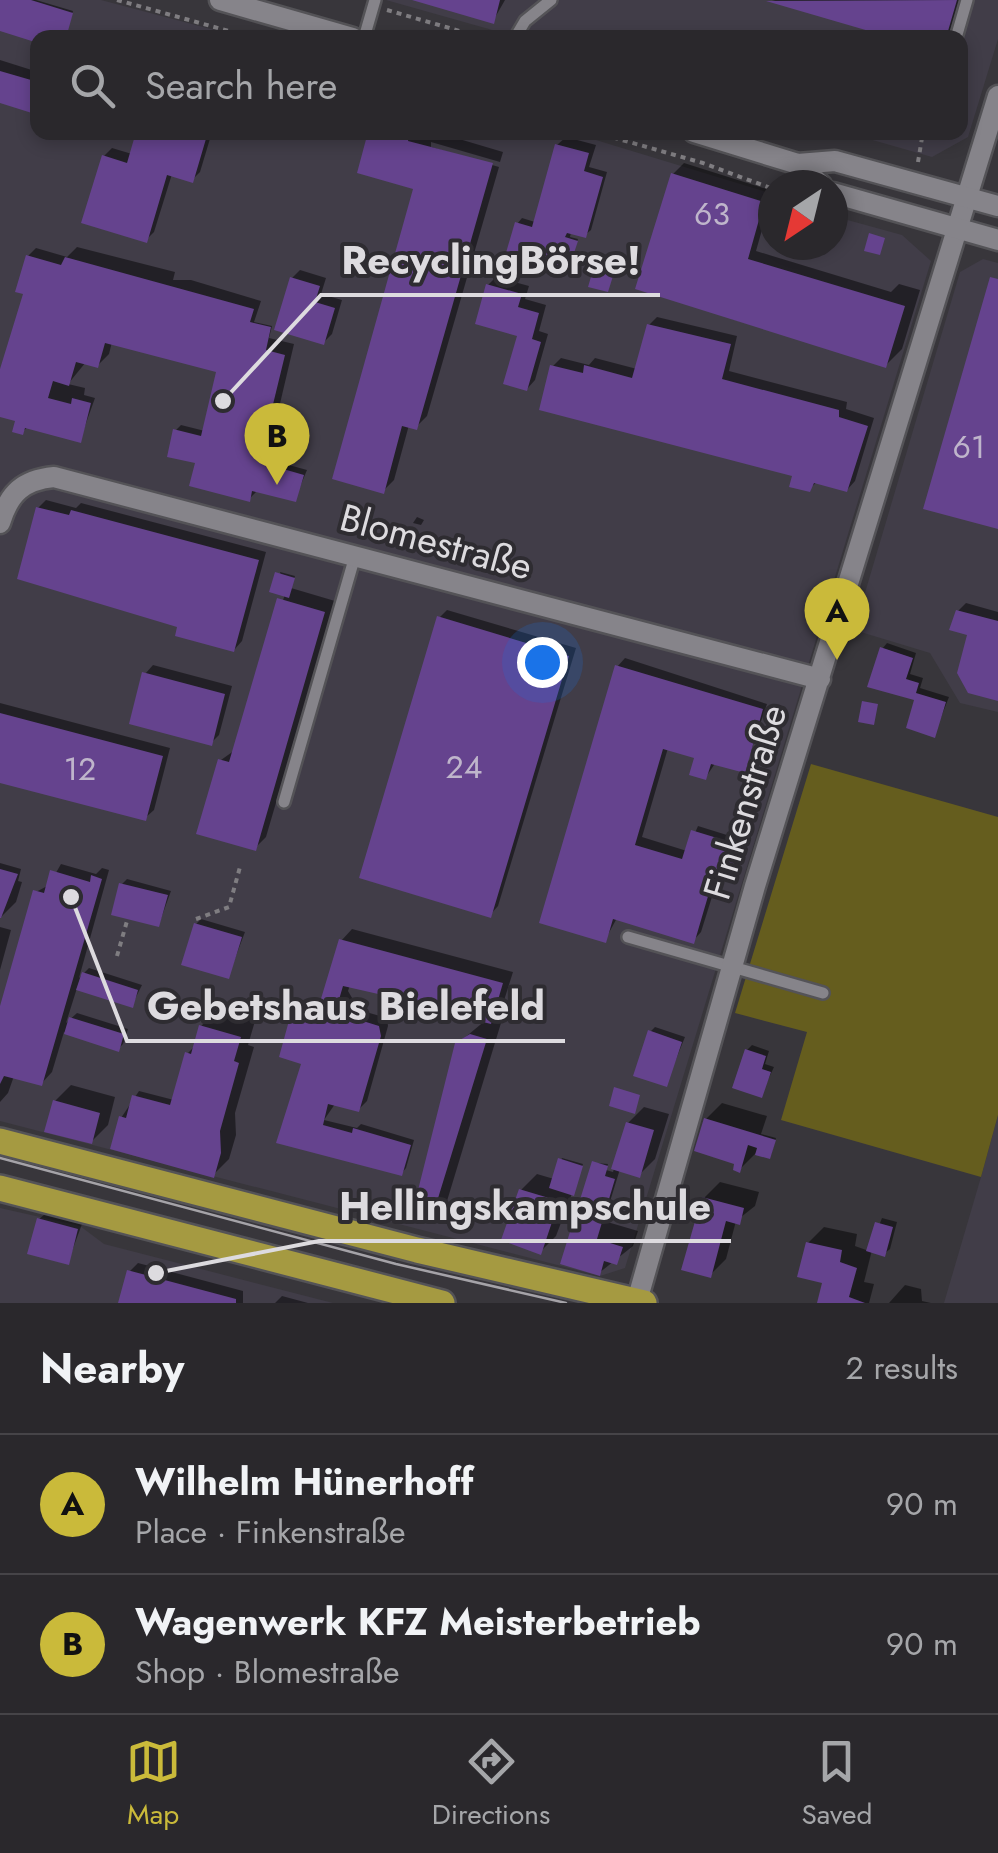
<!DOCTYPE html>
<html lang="en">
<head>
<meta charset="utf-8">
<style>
	body { margin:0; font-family:Jost,sans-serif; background:#363438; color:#f1f3f6 }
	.compass { position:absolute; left:758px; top:170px; width:90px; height:90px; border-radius:50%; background:#2a282c; box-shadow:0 5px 15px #0003; rotate:215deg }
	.you { position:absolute; left:542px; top:662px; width:35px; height:35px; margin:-25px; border:8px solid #fff; border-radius:50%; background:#1a73e8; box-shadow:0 0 0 15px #1a73e833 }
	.badge { display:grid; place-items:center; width:65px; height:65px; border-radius:50%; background:#caba3a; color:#111; font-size:32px; font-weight:700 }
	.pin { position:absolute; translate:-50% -82px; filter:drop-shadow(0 2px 5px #0008) }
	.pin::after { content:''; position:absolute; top:52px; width:35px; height:30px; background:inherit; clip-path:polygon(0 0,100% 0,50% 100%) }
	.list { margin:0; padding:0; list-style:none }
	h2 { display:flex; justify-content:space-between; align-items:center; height:130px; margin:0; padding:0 40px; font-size:42px }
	h2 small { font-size:32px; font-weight:400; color:#a5a6a9 }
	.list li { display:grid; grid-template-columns:65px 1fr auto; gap:30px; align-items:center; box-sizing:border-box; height:140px; padding:0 40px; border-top:2px solid #464448 }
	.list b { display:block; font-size:38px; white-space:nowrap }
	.list p { margin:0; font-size:32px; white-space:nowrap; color:#a5a6a9 }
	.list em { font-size:32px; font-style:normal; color:#a5a6a9 }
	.icon { flex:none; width:55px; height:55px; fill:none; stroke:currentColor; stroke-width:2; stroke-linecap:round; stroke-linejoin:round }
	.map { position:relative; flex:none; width:998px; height:1303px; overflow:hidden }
	.search { position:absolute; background:#2a282c; box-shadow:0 5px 15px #0003; left:30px; right:30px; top:30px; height:110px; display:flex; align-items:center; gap:25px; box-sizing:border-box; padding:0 35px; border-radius:20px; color:#a5a6a9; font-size:38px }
	.sheet { height:410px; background:#2a282c }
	nav { display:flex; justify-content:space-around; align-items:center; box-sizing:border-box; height:140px; border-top:2px solid #464448; background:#2a282c; font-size:28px; color:#a5a6a9 }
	nav a { display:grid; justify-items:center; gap:5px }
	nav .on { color:#caba3a }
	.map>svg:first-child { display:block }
</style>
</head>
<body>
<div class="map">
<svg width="998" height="1303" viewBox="0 0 998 1303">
	<rect width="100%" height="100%" fill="#38363b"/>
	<path fill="#413d48" d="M 0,0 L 101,0 L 241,37 L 38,38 L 38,132 L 573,133 L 773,194 L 773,245 L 833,245 L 833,216 L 902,235 L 931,261 L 625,1268 L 600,1276 L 0,1121 Z
		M 386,0 L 998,0 L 998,39 L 968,137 L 932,157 L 848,133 L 960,132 L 960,38 L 517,37 Z
		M 983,259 L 998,263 L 998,712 L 960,703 L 930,653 L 854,630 L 960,272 Z
		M 998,1115 L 998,1303 L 944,1303 L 981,1177 Z
		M 0,1208 L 80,1226 L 104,1244 L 333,1303 L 0,1303 Z"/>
	<path fill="#655d1e" d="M 811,764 L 998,817 L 998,1115 L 981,1177 L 781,1120 L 807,1032 L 735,1013 Z"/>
	<path fill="#0007" d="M 0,0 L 36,0 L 73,11 L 65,38 L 0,29 Z
		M 417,0 L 505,0 L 493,21 Z
		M 772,0 L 959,0 L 948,38 L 902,38 Z
		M 0,60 L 38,72 L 34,111 L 0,99 Z
		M 139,132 L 212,132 L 200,172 L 192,180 L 172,174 L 154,232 L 146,240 L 104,156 L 112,148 L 132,154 Z
		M 371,132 L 414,132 L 434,138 L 439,133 L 503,152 L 500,162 L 431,142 L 431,147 L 499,167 L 427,416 L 416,427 L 409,425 L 394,480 L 383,491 L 418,180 Z
		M 566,137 L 596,145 L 589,167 L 607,172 L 591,230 L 585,235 L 571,232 L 570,237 L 578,239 L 574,251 L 566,251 L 556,265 L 526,256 L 520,265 L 517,224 L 522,218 L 535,222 L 557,145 Z
		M 684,163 L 773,191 L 756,251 L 891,292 L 899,284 L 920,290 L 902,349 L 886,365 L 732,319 L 673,174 Z
		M 77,247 L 175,272 L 173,280 L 191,280 L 261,301 L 254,322 L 272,326 L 269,338 L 294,344 L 267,459 L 307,470 L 295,499 L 258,490 L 249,499 L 176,430 L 181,425 L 205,431 L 222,363 L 112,342 L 109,354 L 98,365 L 86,362 L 68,384 L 85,388 L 84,395 L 95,398 L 80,440 L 29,426 L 22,432 L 20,412 L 0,414 L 0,371 L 24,297 L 28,256 L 36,248 L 67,257 Z
		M 300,270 L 326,278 L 321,294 L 342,300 L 332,334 L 324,342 L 292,278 Z
		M 496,277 L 529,286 L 525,299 L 546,305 L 539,331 L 548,334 L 535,380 L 527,389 L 520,334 L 488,285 Z
		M 657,317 L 737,336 L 729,371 L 847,402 L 846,409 L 874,418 L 855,481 L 847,490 L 818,481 L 809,489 L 795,474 L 553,366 L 561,358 L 589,365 L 595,358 L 637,369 L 649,325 Z
		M 46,500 L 76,508 L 81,503 L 266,552 L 242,641 L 234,650 L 180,625 L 38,508 Z
		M 417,517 L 424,520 L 421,525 L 413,523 Z
		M 280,572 L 295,576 L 291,588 L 335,601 L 266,837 L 255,848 L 221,760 L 235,750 L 285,594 Z
		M 966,603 L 998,612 L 998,698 L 958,611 Z
		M 447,610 L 576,648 L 498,906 L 490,915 L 439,618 Z
		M 887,643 L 916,653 L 910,674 L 923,678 L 920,688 L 949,697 L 934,735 L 917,698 L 882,649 Z
		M 625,658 L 767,704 L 744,771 L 716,762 L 706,777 L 697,757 L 668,748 L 642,837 L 687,851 L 698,826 L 743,840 L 735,866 L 730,871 L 721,868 L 701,932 L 693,941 L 617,918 L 605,940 L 617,667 Z
		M 153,665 L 232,686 L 219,735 L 211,743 L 145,674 Z
		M 0,703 L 170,748 L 154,810 L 145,818 L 0,780 Z
		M 0,863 L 21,869 L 18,881 L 22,882 L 16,902 L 0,918 Z
		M 61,864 L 96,874 L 102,868 L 109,870 L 79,978 L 89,968 L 142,985 L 132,1005 L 77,988 L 66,1023 L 77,1013 L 128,1029 L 123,1044 L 118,1049 L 64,1032 L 52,1072 L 41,1084 L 14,1076 L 8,1093 L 0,1102 L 0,1015 L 36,892 L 49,885 Z
		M 127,879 L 171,891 L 159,924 L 121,885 Z
		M 201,919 L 245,932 L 228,977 L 196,924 Z
		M 0,927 L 11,930 L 0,970 Z
		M 352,929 L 513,972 L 501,1010 L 491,1020 L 501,1023 L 447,1201 L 430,1218 L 457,1044 L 486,1020 L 450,1011 L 444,1017 L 390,994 L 350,985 L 348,991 L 359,1010 L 387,1018 L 388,1026 L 367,1101 L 358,1110 L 335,1104 L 324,1120 L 357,1128 L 361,1124 L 414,1140 L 406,1168 L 401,1174 L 280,1141 L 304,1063 L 292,1018 L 297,1013 L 318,1017 L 341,941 Z
		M 218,1010 L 255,1021 L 248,1045 L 254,1047 L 235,1113 L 236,1135 L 229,1159 L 213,1175 L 121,1118 L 139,1091 L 174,1100 L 188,1053 L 196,1045 L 201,1026 Z
		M 655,1027 L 685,1037 L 666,1084 L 650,1032 Z
		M 752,1045 L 769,1051 L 765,1064 L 774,1067 L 761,1095 L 747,1050 Z
		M 71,1085 L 115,1097 L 108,1125 L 91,1142 L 55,1101 Z
		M 722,1103 L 767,1116 L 761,1134 L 776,1138 L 771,1155 L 756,1153 L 739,1170 L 706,1119 Z
		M 644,1107 L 669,1114 L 655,1159 L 639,1175 L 620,1169 L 604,1221 L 638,1231 L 633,1246 L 599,1273 L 564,1262 L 595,1163 L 608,1164 L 606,1170 L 613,1172 L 628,1123 Z
		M 562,1158 L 583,1164 L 556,1236 L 540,1252 L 521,1190 L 537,1174 L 554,1179 Z
		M 720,1182 L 759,1192 L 755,1206 L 736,1221 L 726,1259 L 710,1275 L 704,1198 Z
		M 45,1214 L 82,1224 L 68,1262 L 39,1219 Z
		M 882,1218 L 897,1222 L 890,1249 L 884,1254 L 872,1250 L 864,1282 L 874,1284 L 869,1303 L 819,1303 L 825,1282 L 808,1243 L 824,1227 L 857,1234 L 855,1246 L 869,1251 Z
		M 138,1263 L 243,1291 L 243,1303 L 121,1303 L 129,1272 Z
		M 905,1285 L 921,1289 L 922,1301 L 931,1303 L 889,1303 Z
		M 282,1296 L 308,1303 L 275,1303 Z"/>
	<path fill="#65438e" d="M 0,0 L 31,0 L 73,13 L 66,38 L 38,38 L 38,43 L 0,31 Z
		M 412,0 L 500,0 L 494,24 Z
		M 957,0 L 946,38 L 893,38 L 766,1 Z
		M 0,71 L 31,80 L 38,76 L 35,114 L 0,103 Z
		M 136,132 L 208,132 L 193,183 L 167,175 L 147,243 L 81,223 L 102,155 L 127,163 Z
		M 368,132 L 410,132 L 408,141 L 493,163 L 417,430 L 402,426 L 384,494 L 332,479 L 413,189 L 357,173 Z
		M 555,144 L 589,153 L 584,171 L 603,177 L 586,238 L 567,233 L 565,237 L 578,241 L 573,256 L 561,252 L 557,268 L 523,258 L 520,268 L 503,263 L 515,222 L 532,227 Z
		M 671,173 L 764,202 L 748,259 L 905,306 L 886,368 L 635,289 Z
		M 869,233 L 885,238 L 880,255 L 864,251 Z
		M 26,255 L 61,265 L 65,257 L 254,309 L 250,322 L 271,327 L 266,350 L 285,355 L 259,462 L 304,475 L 296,502 L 252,491 L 250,502 L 189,486 L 195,463 L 167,457 L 173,429 L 201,436 L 216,372 L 105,343 L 98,368 L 76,362 L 69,386 L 53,381 L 48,398 L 71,404 L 72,398 L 91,403 L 81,443 L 25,428 L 23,435 L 12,432 L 15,421 L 0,417 L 0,369 L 23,294 L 15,292 Z
		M 593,270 L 613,276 L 608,292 L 588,287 Z
		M 290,277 L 320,286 L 315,302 L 335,308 L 324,345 L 274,330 Z
		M 990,277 L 998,279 L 998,529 L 923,509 Z
		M 486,284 L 522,294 L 518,307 L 539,313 L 532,339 L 541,342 L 527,391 L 503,384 L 517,336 L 475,324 Z
		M 647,324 L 731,344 L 722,379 L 839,410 L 839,417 L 868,426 L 847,492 L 814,483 L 810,492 L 789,487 L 792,476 L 539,410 L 550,365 L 583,373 L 584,365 L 632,378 Z
		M 36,507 L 69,515 L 71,510 L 259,560 L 234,652 L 175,636 L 177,627 L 17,579 Z
		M 275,572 L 295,578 L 289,598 L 269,592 Z
		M 277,598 L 325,612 L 256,851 L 196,834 L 218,759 L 229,762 Z
		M 956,610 L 998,621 L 998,701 L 968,693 L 957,673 L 967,635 L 949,630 Z
		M 437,616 L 569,656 L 491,918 L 359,878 Z
		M 880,647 L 913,658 L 906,679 L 919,683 L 916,693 L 946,702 L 935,738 L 906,728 L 914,700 L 867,687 Z
		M 615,665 L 763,709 L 745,773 L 711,764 L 706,780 L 689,775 L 694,758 L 663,749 L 635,845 L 682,859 L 691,830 L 740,845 L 731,874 L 716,869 L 694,944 L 613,919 L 606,943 L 539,923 Z
		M 142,672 L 225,694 L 212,746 L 129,724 Z
		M 862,701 L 878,704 L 874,725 L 858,722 Z
		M 0,713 L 163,756 L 146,821 L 0,783 Z
		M 0,869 L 18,874 L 1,918 L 0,918 Z
		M 50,870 L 90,882 L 91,875 L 102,879 L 42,1086 L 4,1076 L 0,1084 L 0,1006 L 33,890 L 44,893 Z
		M 119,883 L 168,895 L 159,927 L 111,915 Z
		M 194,923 L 242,937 L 229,979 L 181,965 Z
		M 339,939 L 503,983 L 491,1024 L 447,1013 L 445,1020 L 385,1005 L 387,996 L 343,986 L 338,1003 L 350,1017 L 379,1026 L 381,1036 L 359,1112 L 328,1104 L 323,1125 L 352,1133 L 353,1128 L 411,1145 L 402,1176 L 276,1143 L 301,1064 L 279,1057 L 290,1017 L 314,1022 Z
		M 82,972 L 138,990 L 133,1008 L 76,990 Z
		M 69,1017 L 124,1034 L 119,1052 L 64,1034 Z
		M 199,1025 L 241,1037 L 234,1061 L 239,1063 L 220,1131 L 221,1153 L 214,1178 L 110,1149 L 119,1116 L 126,1118 L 132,1095 L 170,1105 L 185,1052 L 191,1054 Z
		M 648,1030 L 682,1042 L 667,1087 L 633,1076 Z
		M 470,1034 L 487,1039 L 431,1221 L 412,1214 L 455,1043 Z
		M 745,1049 L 766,1056 L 762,1069 L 771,1072 L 762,1098 L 732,1088 Z
		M 614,1087 L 640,1095 L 635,1114 L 609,1106 Z
		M 53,1100 L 100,1113 L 92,1144 L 44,1132 Z
		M 704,1118 L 776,1140 L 770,1159 L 755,1155 L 757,1148 L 748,1145 L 740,1173 L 733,1170 L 734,1164 L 694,1151 Z
		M 626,1122 L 654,1130 L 640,1178 L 611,1169 Z
		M 558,1158 L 583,1166 L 574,1196 L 549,1188 Z
		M 592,1161 L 608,1166 L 605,1176 L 615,1179 L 597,1239 L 623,1247 L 617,1265 L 604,1261 L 600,1276 L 560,1264 Z
		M 519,1189 L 559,1201 L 541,1255 L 501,1240 Z
		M 702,1197 L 744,1208 L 740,1225 L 726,1221 L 711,1278 L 681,1270 Z
		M 37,1218 L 78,1229 L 69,1265 L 27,1254 Z
		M 875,1222 L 893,1227 L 885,1257 L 866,1251 Z
		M 806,1242 L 842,1250 L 840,1262 L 857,1268 L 849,1297 L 865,1303 L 817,1303 L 822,1283 L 797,1277 Z
		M 127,1270 L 236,1299 L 236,1303 L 118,1303 Z"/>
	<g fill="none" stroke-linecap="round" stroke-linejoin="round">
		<g stroke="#545357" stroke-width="16">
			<path id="service" d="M 364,38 L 375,0
				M 515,38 L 525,21 L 551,0
				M 956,38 L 967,0
				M 284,802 L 355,556
				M 628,937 L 823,993"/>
		</g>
		<g stroke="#545357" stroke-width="25">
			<path id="minor" d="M 0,523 C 9,493 23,480 54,477 L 820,679
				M 637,1301 L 755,886 L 998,96"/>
		</g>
		<g stroke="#545357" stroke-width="25">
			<path id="tertiary" d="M 220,0 L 353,38
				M 694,132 L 798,164 L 835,161 L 998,206
				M 798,164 L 821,185
				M 833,193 L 998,240"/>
		</g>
		<g stroke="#545357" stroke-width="30">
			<path id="primary" d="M 0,1141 L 417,1250 L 644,1303
				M 0,1188 L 442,1303"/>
		</g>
		<path stroke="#7f7d81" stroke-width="4" stroke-dasharray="5 5" stroke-linecap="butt" d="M 117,0 L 254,38
			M 387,10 L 484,38
			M 594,132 L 703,163 L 773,189
			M 815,132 L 834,138
			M 918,162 L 923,132
			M 196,919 L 229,907 L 240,867
			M 117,956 L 127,921"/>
		<use href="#service" stroke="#86848a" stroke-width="11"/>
		<use href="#minor" stroke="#86848a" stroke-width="20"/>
		<use href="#tertiary" stroke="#86848a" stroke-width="20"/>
		<use href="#primary" stroke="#a59a41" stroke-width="25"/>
		<path stroke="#a5a3a8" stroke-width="2.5" d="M 0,1158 L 396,1264 L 566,1303"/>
	</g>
	<g text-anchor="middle" stroke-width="8" stroke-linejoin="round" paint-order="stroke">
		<g font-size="32" fill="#bfb5cb">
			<text x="712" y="225">63</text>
			<text x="969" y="458">61</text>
			<text x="464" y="778">24</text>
			<text x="80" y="780">12</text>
		</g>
		<g font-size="38" fill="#dddbdf" stroke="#2e2c31">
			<text transform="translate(436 542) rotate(15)" y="13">Blomestraße</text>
			<text transform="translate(745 802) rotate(-73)" y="13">Finkenstraße</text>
		</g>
	</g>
	<path fill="none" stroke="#dddbdf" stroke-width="4" d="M223 401L321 295H660M71 897L127 1041H565M156 1273L319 1241H731"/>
	<g fill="#dddbdf" stroke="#2e2c31" stroke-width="4">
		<circle cx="223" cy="401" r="10"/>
		<circle cx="71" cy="897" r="10"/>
		<circle cx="156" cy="1273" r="10"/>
	</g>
	<g font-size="40" text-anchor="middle" font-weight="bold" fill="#dddbdf" stroke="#2e2c31" stroke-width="8" stroke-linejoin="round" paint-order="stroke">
		<text x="491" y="274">RecyclingBörse!</text>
		<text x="346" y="1020">Gebetshaus Bielefeld</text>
		<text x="525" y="1220">Hellingskampschule</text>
	</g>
</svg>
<svg class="compass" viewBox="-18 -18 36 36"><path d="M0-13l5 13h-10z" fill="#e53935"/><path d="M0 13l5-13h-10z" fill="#a5a6a9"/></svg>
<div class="you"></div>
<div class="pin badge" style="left:837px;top:660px">A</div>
<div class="pin badge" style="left:277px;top:485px">B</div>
<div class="search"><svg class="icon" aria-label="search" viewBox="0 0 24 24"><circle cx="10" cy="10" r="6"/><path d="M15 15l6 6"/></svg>Search here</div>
</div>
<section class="sheet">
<h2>Nearby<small>2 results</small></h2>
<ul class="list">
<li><span class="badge">A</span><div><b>Wilhelm Hünerhoff</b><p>Place · Finkenstraße</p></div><em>90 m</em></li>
<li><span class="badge">B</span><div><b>Wagenwerk KFZ Meisterbetrieb</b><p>Shop · Blomestraße</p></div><em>90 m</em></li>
</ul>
</section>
<nav>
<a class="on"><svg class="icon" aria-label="map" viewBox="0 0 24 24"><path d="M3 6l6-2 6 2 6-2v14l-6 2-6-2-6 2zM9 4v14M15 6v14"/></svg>Map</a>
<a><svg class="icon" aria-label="directions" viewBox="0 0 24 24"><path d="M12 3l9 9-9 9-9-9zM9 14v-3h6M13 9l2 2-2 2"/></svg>Directions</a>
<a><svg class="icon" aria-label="saved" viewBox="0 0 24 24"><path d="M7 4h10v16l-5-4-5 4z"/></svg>Saved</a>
</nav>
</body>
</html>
